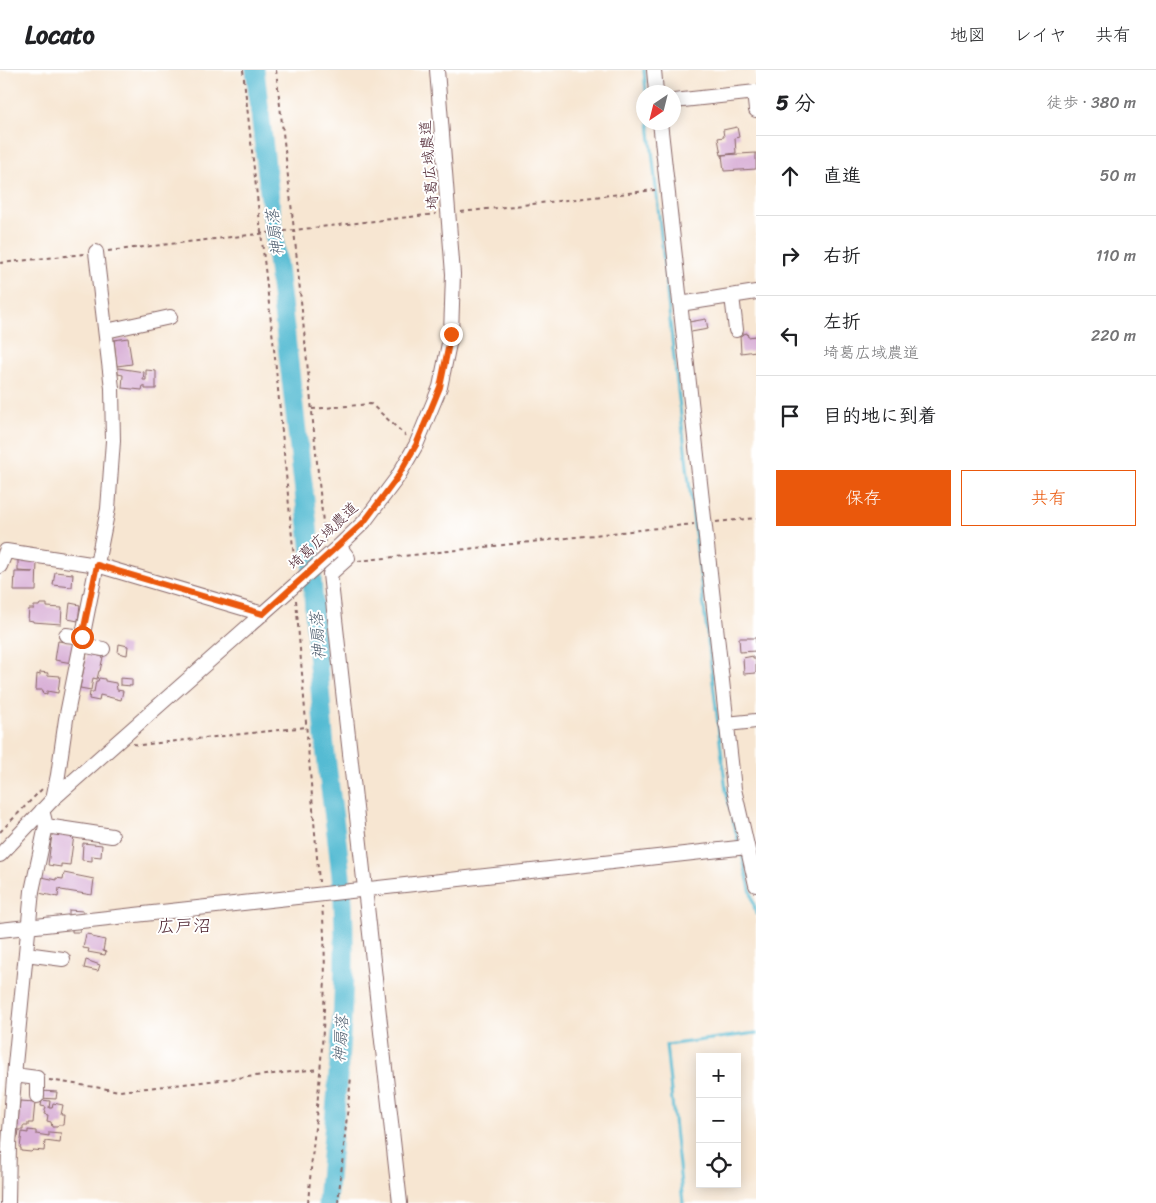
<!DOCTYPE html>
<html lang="ja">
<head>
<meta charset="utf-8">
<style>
	body { margin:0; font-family:Sriracha,"Klee One",sans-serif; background:#f6f6f6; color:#202124 }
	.controls { position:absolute; right:15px; bottom:15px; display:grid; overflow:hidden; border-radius:0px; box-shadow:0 2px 12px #0003 }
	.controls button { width:45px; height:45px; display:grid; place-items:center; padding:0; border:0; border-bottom:1px solid #e0e0e0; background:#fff; color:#202124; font:25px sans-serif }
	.compass { position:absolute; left:636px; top:15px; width:45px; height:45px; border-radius:50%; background:#fff; box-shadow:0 2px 12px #0003; rotate:215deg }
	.stop { position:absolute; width:15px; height:15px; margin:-11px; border:4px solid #ea580c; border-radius:50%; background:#fff }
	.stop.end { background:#ea580c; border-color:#fff; box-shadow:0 1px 5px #0008 }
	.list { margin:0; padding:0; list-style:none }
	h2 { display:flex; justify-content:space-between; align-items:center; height:65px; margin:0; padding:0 20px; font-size:21px }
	h2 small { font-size:16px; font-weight:400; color:#757577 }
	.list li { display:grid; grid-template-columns:32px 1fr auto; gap:15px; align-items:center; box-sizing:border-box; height:80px; padding:0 20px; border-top:1px solid #e0e0e0 }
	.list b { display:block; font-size:19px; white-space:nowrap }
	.list p { margin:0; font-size:16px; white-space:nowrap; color:#757577 }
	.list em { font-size:16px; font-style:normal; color:#757577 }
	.actions { display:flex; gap:10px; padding:15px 20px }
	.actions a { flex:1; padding:11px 0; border:1px solid #ea580c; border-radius:0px; text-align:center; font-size:18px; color:#ea580c }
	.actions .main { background:#ea580c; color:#fff }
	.icon { flex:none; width:28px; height:28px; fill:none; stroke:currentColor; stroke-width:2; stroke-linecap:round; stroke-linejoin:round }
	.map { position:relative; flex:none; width:756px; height:1133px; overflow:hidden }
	header { display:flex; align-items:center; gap:30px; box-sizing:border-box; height:70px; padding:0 25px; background:#fff; border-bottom:1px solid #e0e0e0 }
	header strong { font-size:24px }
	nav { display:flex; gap:28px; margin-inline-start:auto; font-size:18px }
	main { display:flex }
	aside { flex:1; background:#fff }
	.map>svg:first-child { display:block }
</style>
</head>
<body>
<header>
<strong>Locato</strong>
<nav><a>地図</a><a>レイヤ</a><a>共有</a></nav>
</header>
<main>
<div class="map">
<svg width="756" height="1133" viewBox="0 0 756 1133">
	<rect width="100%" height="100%" fill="#fff"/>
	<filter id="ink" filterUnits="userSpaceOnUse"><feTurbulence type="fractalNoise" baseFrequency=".02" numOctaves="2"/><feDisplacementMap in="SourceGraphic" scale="10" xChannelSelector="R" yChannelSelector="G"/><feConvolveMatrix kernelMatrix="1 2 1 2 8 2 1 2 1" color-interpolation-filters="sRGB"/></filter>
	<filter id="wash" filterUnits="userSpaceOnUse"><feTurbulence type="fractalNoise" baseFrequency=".0096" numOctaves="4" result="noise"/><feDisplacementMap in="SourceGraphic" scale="20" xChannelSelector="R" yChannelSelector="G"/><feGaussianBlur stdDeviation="1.12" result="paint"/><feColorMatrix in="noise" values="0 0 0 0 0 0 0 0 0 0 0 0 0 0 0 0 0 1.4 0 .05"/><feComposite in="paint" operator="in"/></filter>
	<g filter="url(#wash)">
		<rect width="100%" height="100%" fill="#f7e6d2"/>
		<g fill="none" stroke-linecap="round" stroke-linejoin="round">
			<path stroke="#55bbd3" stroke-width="3" d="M 644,0 L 646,22
				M 649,52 L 673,279 L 726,721 L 739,775
				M 741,781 L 756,844
				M 683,1133 L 666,975 L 756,963"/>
			<path stroke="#55bbd3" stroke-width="19" d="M 255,0 L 311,482 C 313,544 319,605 324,667 C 329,722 340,777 343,832 C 348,932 335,1033 327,1133"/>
		</g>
		<g id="blocks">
			<path fill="#d9b0d7" d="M 737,57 L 739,67 L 735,68 L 736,83 L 721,85 L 718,68 L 724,67 L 723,60 Z
				M 756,83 L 756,99 L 724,101 L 722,85 Z
				M 706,249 L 708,259 L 691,262 L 689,252 Z
				M 747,263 L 748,267 L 756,266 L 756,281 L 741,283 L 740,265 Z
				M 128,268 L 132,294 L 117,296 L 114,270 Z
				M 118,298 L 144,302 L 143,310 L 146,310 L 146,300 L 156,301 L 156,319 L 145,319 L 145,316 L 143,316 L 142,320 L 122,318 L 123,305 L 118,304 Z
				M 18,490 L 37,491 L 36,521 L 14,521 L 15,502 L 33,502 L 18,501 Z
				M 55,502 L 73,504 L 72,517 L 53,515 Z
				M 70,533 L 80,535 L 78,551 L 68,549 Z
				M 40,534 L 47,534 L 47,537 L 62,538 L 61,554 L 33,552 L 33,551 L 28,550 L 29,539 L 34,539 L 34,536 L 39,536 Z
				M 739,568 L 756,568 L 756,581 L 740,582 Z
				M 58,571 L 75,573 L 72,593 L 55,590 Z
				M 119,574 L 128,576 L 127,585 L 118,583 Z
				M 87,583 L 103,587 L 100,601 L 99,601 L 97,609 L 93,608 L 91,620 L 80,618 Z
				M 753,586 L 753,589 L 756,589 L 756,603 L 744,604 L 743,588 Z
				M 40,602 L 48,603 L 47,605 L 60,606 L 58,623 L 47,621 L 47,624 L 42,623 L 43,620 L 36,620 L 37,604 L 40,605 Z
				M 99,608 L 105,609 L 105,611 L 116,613 L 117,620 L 123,621 L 121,630 L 100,625 L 99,631 L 89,629 L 90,622 L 94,622 L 96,611 L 98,611 Z
				M 120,608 L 132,609 L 132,616 L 120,615 Z
				M 52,764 L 74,765 L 70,795 L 61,794 L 61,797 L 48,795 Z
				M 83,773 L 102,775 L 101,787 L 92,786 L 92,791 L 82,790 Z
				M 64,803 L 94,809 L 92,825 L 61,820 L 59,818 L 58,827 L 39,823 L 42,807 L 56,810 L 56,808 L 63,809 Z
				M 69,840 L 83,841 L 83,847 L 69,847 Z
				M 80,857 L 80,862 L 72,862 L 72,858 Z
				M 86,864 L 92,865 L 92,867 L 105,870 L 103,881 L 106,882 L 105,885 L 88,882 L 89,879 L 83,878 Z
				M 86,890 L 100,895 L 98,901 L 84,898 Z
				M 41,1021 L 57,1022 L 56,1029 L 40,1028 Z
				M 42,1030 L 50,1031 L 49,1038 L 52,1038 L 53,1033 L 63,1035 L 61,1045 L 64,1045 L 63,1055 L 58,1055 L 57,1057 L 52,1057 L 51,1052 L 47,1051 L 48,1045 L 44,1044 L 46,1037 L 41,1036 Z
				M 20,1031 L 35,1032 L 33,1053 L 28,1053 L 28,1056 L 23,1056 L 23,1060 L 19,1060 L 18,1067 L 14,1066 L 15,1055 L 18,1055 Z
				M 28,1060 L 36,1061 L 36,1064 L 49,1066 L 49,1062 L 61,1063 L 60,1073 L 45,1071 L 44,1081 L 33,1080 L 31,1082 L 21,1081 L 21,1078 L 20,1078 L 22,1062 L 28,1063 Z"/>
		</g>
	</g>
	<g filter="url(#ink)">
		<use href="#blocks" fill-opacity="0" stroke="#876565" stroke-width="1"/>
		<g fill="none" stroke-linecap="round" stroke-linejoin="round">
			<g stroke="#876565" stroke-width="16">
				<path id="minor" d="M 654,0 L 656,22
					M 754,22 L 756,40
					M 674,31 L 756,22
					M 660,52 L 734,719 L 756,815
					M 732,226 L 736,260
					M 680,234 L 756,222
					M 106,261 L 170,247
					M 339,476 L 348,488 L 330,504 L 400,1133
					M 0,496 L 6,481 L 97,495 L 263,544
					M 66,565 L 83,567
					M 81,575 L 103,579
					M 726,654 L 756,651
					M 53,729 L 58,705 L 66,649 L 108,439 L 113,371 L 112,318 L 96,182
					M 46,756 L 112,766
					M 0,785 L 53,729 L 339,476 L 364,452 L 397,408 L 416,375 L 440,317 L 451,264 L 453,204 L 437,0
					M 0,860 L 747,777
					M 26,884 L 63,889
					M 14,1005 L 37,1008 L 37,1026
					M 8,1133 L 9,1074 L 15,995 L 32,821 L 46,756 L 42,740"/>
			</g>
			<path stroke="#876565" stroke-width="2" stroke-dasharray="4 4" stroke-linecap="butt" d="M 243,0 L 275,288 L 295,499
				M 276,0 L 294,160 L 325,473
				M 461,142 L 655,120
				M 108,181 L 436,144
				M 0,193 L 84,184
				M 312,339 L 371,334 L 406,366
				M 716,452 L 756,448
				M 358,491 L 694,454
				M 296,530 L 319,812
				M 133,674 L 140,675 L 307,657
				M 0,762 L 43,718
				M 49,1010 L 120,1021 L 319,999
				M 308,1133 C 316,1035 331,935 322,836
				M 338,1133 L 351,1007"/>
			<use href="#minor" stroke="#fff" stroke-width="14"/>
		</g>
	</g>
	<g fill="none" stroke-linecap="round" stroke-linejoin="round" filter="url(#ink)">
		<path stroke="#ea580c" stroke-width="6" d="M 82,567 L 97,495 L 263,544 L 364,452 L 397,408 L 416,375 L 440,317 L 451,264"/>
	</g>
	<g text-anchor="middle" stroke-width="4" stroke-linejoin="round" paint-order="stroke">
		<g font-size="15" fill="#4a1f2b" stroke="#fff">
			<text transform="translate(429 95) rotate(-95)" y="5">埼葛広域農道</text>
			<text transform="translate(323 466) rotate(-44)" y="5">埼葛広域農道</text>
		</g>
		<g font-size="16" font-style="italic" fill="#4e5d6e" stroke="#fff">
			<text transform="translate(274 163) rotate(-97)" y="6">神扇落</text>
			<text transform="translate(317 566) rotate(-94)" y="6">神扇落</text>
			<text transform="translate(340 969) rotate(-86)" y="6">神扇落</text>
		</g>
		<g font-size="18" fill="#4a1f2b" stroke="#fff">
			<text x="184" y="862">広戸沼</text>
		</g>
	</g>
</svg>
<div class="controls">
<button>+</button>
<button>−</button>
<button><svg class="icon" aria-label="locate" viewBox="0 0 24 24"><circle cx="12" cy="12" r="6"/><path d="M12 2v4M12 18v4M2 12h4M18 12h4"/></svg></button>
</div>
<svg class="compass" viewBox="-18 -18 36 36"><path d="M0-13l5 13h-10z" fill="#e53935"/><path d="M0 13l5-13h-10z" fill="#757577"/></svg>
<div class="stop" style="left:82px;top:567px"></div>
<div class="stop end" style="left:451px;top:264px"></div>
</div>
<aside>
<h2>5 分<small>徒歩 · 380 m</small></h2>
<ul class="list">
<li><svg class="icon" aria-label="ahead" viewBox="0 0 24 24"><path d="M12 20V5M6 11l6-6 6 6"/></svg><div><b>直進</b></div><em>50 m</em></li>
<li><svg class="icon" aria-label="right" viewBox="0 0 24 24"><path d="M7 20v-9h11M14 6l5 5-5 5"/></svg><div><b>右折</b></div><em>110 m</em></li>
<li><svg class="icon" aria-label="left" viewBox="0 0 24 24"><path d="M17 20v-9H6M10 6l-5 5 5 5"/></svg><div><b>左折</b><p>埼葛広域農道</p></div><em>220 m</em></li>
<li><svg class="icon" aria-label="arrive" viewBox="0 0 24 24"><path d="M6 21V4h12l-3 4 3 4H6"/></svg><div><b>目的地に到着</b></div></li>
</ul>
<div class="actions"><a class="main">保存</a><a>共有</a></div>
</aside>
</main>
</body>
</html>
